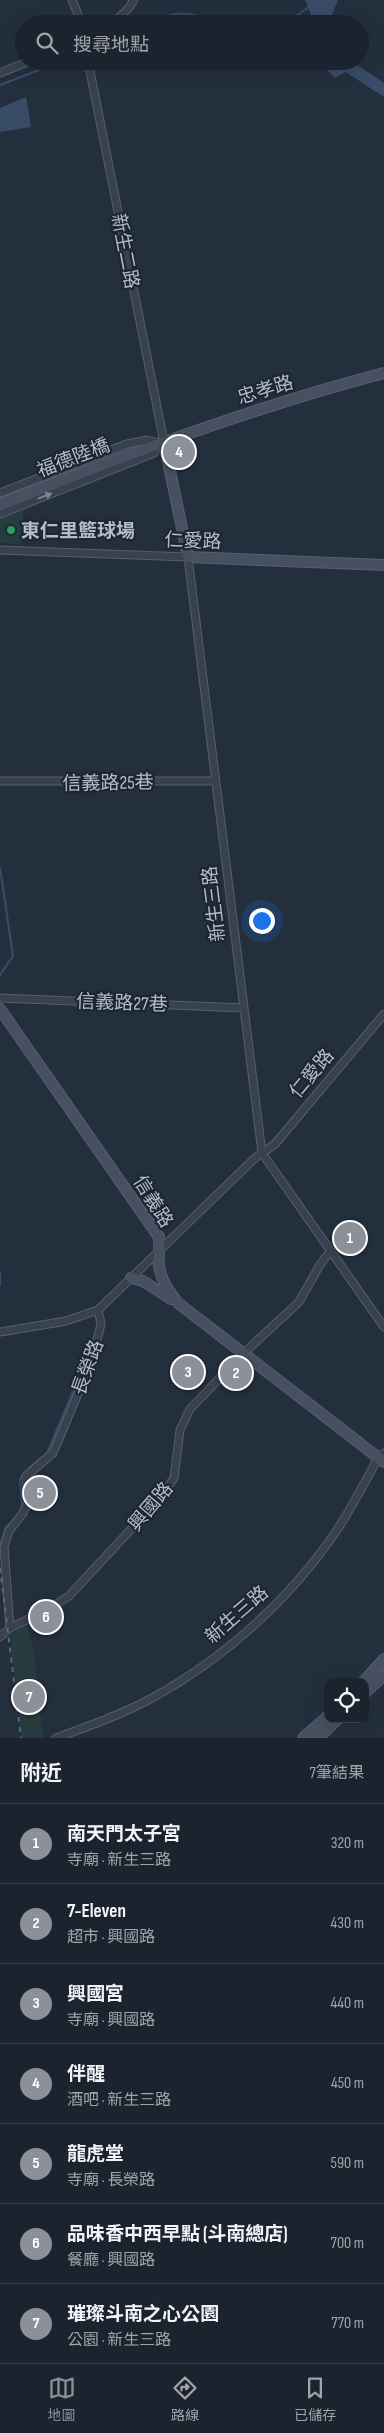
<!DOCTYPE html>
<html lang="zh-TW">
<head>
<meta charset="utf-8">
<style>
	body { margin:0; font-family:"Sofia Sans Condensed","Noto Sans TC",sans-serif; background:#282f3a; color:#f1f3f6 }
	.controls { position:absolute; right:15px; bottom:15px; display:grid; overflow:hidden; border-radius:10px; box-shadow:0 5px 20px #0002 }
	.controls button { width:45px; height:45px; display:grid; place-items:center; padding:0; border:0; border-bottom:1px solid #39404a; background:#1b232e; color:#f1f3f6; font:25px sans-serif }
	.you { position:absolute; left:261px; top:920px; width:18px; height:18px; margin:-12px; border:4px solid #fff; border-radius:50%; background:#1a73e8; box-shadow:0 0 0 8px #1a73e833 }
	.badge { display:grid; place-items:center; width:32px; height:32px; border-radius:50%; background:#8c9099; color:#fff; font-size:16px; font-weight:700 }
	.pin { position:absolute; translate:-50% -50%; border:2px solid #fff; box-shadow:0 1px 5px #0006 }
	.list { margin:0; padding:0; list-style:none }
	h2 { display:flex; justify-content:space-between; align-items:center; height:65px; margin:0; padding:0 20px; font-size:21px }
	h2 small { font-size:16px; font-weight:400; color:#a0a4aa }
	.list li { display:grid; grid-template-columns:32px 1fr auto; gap:15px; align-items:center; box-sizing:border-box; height:80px; padding:0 20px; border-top:1px solid #39404a }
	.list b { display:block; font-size:19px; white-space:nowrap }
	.list p { margin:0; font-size:16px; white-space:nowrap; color:#a0a4aa }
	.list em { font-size:16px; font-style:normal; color:#a0a4aa }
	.icon { flex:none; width:28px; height:28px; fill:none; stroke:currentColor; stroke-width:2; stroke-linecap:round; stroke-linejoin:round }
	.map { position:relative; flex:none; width:384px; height:1738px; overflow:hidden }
	.search { position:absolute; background:#1b232e; box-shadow:0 5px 20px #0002; left:15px; right:15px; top:15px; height:55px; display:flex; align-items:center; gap:12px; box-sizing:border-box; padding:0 18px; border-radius:28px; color:#a0a4aa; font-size:19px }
	.sheet { height:625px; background:#1b232e }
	nav { display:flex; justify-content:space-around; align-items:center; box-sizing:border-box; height:70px; border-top:1px solid #39404a; background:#1b232e; font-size:14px; color:#a0a4aa }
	nav a { display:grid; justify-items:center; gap:2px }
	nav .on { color:#8c9099 }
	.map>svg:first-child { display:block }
</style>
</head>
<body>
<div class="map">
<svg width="384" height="1738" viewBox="0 0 384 1738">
	<rect width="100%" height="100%" fill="#242f3e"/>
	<path fill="#263c3f" d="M 23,507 L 21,544 L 0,543 L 0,516 Z
		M 27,1624 L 34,1652 L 43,1738 L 22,1738 L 10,1635 Z"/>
	<path fill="#394c67" d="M 305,0 L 338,0 L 328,24 L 315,24 Z
		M 318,61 L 349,61 L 354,67 L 335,78 Z
		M 26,97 L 31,127 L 0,132 L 0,108 Z"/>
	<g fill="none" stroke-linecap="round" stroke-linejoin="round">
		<path stroke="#394c67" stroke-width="2" d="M 145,24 C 178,9 186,11 219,24
			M 285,24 L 310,6
			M 0,85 L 62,61
			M 0,868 L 13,956 L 0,975
			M 0,1272 L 0,1285
			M 22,1508 L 20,1479 L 30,1467 L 47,1453 L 86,1361
			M 0,1545 L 6,1527 L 12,1522"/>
		<path stroke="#394c67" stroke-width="12" d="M 340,61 L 384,90"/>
		<g stroke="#565f6c" stroke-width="9">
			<path id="street" d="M 72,0 L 82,24
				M 112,24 L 128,9 L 134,0
				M 88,61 L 164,442
				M 0,73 L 30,61
				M 0,493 L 127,444 L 147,440 L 159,443 L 154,453 L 0,514
				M 0,550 L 188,557 L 262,1153 L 384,1327
				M 0,781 L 215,781
				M 0,998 L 244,1008
				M 0,1332 L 66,1321 L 98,1310 L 255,1158 L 275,1144 L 384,1014
				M 10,1628 L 4,1547 L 9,1531 L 23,1513 L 28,1503 L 26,1476 L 53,1453 L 82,1384 L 99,1333 L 101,1323 L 98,1310
				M 0,1637 L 10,1628 L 49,1609 L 69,1596 L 161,1497 L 174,1478 L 180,1430 L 190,1409 L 244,1353 L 299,1302 L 321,1263 L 330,1252
				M 56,1738 C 89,1726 123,1714 154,1697 C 226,1657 291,1598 337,1530 C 352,1507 365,1482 378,1458 L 384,1453"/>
		</g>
		<g stroke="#565f6c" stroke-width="12">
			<path id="secondary" d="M 164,442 L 188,557 L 384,565
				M 0,504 C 127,455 253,407 384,373
				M 0,1009 L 159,1237 C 160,1247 158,1255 159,1265 C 160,1279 169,1292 178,1303 L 384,1462
				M 131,1278 L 143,1281 L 171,1299
				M 363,1682 L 384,1659
				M 365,1693 L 384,1675
				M 303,1738 L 328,1716
				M 318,1738 L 338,1719"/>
		</g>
		<use href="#street" stroke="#38414e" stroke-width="7"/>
		<use href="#secondary" stroke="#465061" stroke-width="10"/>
		<path stroke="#5a6575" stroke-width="2" stroke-dasharray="5 5" stroke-linecap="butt" d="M 0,1568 L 21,1738"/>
	</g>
	<defs><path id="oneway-solid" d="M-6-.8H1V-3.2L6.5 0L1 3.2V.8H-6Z" transform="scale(1.25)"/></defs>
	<use fill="#7c8592" href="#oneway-solid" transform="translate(45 496) rotate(-21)"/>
	<circle fill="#2e9e5b" stroke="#1d2633" stroke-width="2" cx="11" cy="530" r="5"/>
	<g text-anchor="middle" stroke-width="4.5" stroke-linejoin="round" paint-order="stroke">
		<g font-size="19" fill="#b4bcc9" stroke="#1d2633">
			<text transform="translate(126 251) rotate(79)" y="7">新生二路</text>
			<text transform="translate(265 389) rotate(-17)" y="7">忠孝路</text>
			<text transform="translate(73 457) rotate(-21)" y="7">福德陸橋</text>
			<text transform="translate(193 540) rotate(2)" y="7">仁愛路</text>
			<text transform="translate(108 782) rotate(-1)" y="7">信義路25巷</text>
			<text transform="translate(213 904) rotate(-97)" y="7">新生三路</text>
			<text transform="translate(122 1002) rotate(2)" y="7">信義路27巷</text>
			<text transform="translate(311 1073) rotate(-50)" y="7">仁愛路</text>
			<text transform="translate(154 1201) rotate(58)" y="7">信義路</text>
			<text transform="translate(87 1367) rotate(-70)" y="7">長榮路</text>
			<text transform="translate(150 1506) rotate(-50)" y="7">興國路</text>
			<text transform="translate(236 1614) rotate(-41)" y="7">新生三路</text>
		</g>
		<g font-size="19" font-weight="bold" fill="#b4bcc9" stroke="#1d2633" text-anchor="start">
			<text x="21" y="537">東仁里籃球場</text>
		</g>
	</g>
</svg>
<div class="controls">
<button><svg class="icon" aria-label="locate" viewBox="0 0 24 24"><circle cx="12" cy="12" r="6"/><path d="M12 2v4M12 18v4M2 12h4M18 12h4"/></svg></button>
</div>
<div class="you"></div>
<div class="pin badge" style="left:350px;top:1238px">1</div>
<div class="pin badge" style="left:236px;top:1373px">2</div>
<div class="pin badge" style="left:188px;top:1372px">3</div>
<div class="pin badge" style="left:179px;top:452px">4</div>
<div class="pin badge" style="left:40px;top:1493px">5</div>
<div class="pin badge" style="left:46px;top:1617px">6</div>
<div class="pin badge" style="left:29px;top:1697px">7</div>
<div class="search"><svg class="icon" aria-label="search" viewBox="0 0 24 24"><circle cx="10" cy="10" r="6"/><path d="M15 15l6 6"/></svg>搜尋地點</div>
</div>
<section class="sheet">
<h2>附近<small>7筆結果</small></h2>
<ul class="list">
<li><span class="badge">1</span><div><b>南天門太子宮</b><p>寺廟 · 新生三路</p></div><em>320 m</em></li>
<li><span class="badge">2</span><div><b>7-Eleven</b><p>超市 · 興國路</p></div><em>430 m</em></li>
<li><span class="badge">3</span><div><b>興國宮</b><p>寺廟 · 興國路</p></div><em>440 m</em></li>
<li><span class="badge">4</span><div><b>伴醒</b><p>酒吧 · 新生三路</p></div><em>450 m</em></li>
<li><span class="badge">5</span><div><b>龍虎堂</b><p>寺廟 · 長榮路</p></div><em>590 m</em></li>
<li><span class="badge">6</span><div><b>品味香中西早點 (斗南總店)</b><p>餐廳 · 興國路</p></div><em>700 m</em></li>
<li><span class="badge">7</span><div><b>璀璨斗南之心公園</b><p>公園 · 新生三路</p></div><em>770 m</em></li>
</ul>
</section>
<nav>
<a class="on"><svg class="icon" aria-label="map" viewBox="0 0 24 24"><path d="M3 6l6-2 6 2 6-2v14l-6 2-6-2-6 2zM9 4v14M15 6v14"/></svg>地圖</a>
<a><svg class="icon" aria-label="directions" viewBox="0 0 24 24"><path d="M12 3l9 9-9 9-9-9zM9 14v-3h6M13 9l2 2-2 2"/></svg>路線</a>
<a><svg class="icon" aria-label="saved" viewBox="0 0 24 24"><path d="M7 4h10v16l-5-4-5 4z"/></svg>已儲存</a>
</nav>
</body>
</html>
